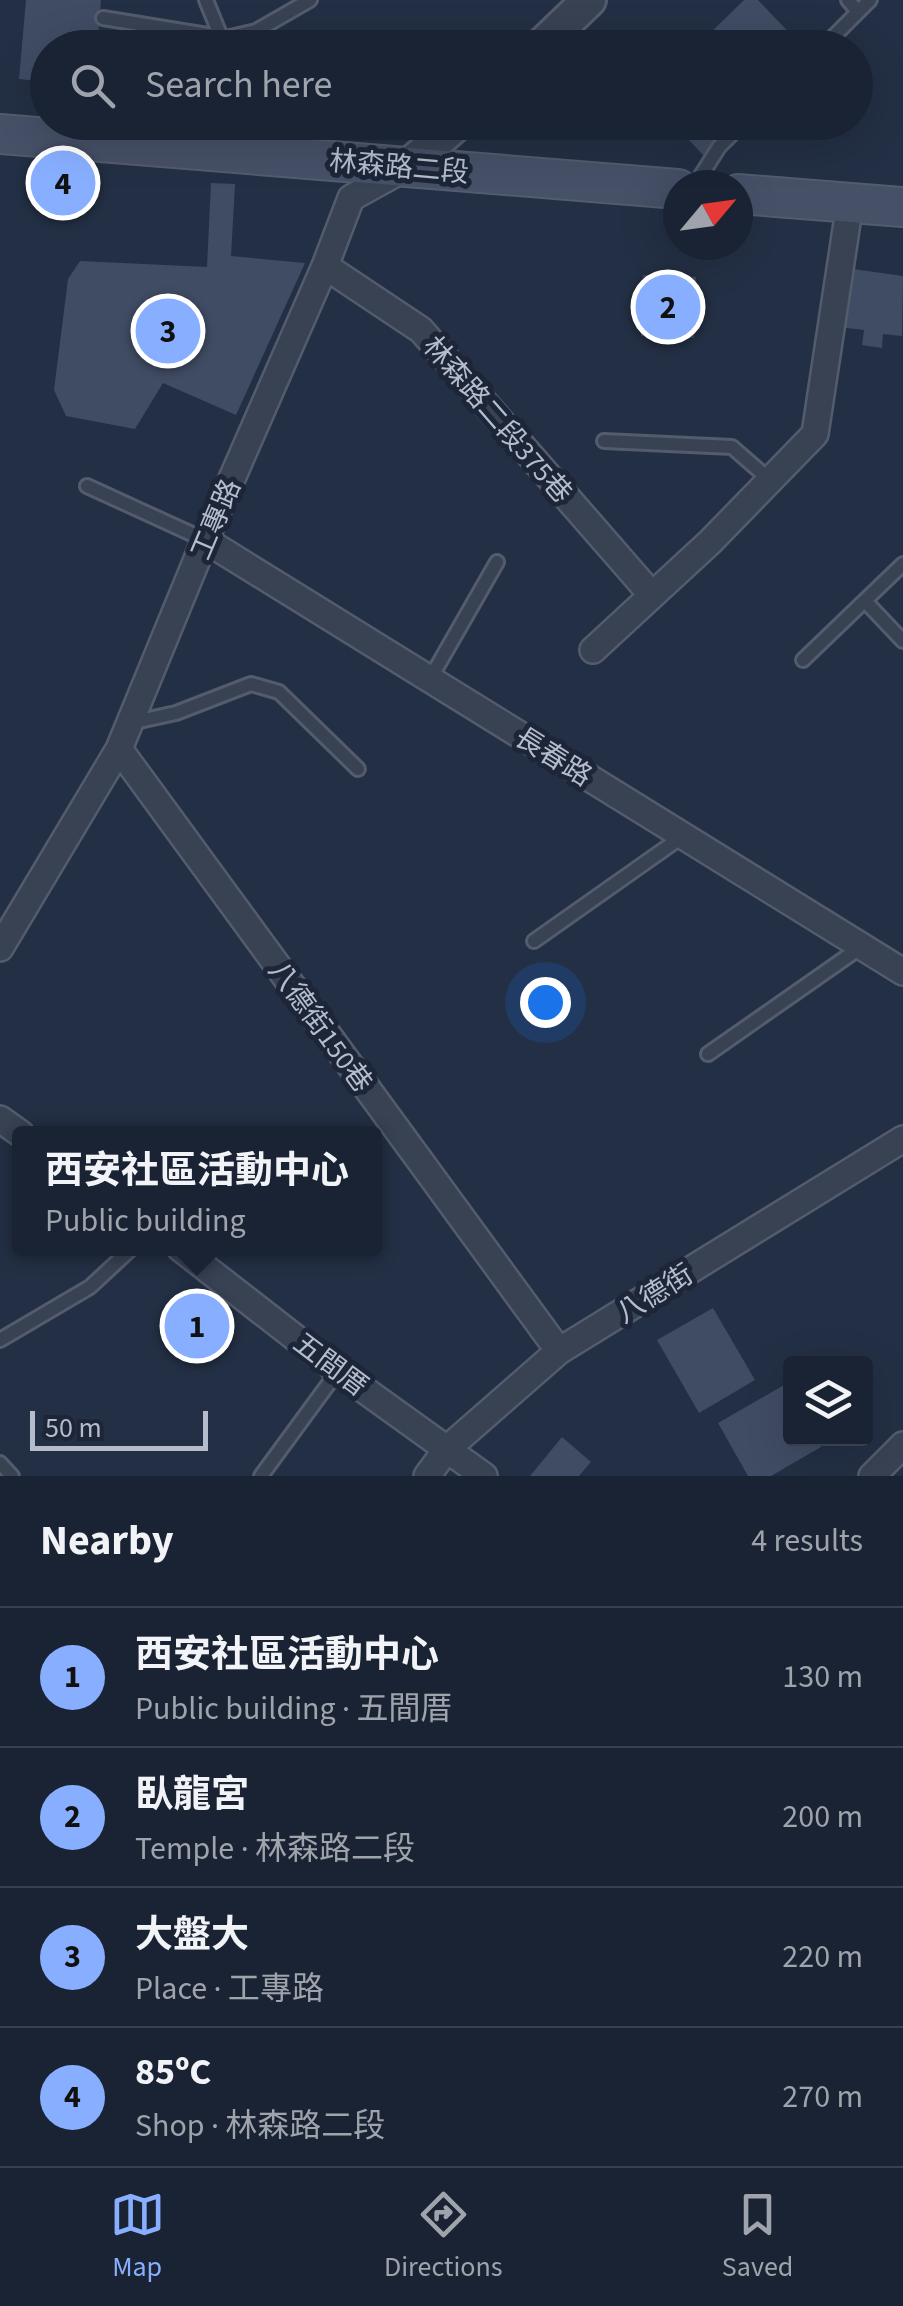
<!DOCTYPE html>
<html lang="en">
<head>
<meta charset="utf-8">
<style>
	body { margin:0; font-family:"Source Sans 3","Noto Sans TC",sans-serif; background:#232b3b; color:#f1f3f6 }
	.controls { position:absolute; right:30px; bottom:30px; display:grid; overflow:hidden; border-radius:10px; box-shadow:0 10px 40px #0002 }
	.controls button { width:90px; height:90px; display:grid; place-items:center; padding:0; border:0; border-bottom:2px solid #38404e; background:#1a2333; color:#f1f3f6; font:50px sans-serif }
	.compass { position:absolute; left:663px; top:170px; width:90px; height:90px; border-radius:50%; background:#1a2333; box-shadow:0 10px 40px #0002; rotate:61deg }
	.scale { position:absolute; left:30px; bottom:25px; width:178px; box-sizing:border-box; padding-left:10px; border:5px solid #b5bdcd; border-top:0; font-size:28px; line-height:35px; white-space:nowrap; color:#b5bdcd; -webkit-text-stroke:8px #1d2638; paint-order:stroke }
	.you { position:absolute; left:545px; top:1002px; width:35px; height:35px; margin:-25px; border:8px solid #fff; border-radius:50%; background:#1a73e8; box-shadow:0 0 0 15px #1a73e833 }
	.badge { display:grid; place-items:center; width:65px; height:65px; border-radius:50%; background:#88afff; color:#111; font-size:32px; font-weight:700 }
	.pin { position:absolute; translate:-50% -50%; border:5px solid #fff; box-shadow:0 2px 10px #0006 }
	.popup { position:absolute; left:12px; top:1126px; width:370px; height:130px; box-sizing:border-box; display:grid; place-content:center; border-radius:10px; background:#1a2333; filter:drop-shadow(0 2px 8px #0005); font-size:32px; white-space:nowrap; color:#9fa4ac }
	.popup b { font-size:38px; color:#f1f3f6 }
	.popup::after { content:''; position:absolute; left:50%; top:100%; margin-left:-20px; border:20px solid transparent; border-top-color:#1a2333 }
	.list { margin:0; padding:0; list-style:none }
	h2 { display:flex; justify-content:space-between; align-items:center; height:130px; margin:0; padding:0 40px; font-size:42px }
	h2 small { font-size:32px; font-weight:400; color:#9fa4ac }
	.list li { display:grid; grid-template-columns:65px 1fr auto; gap:30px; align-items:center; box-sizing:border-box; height:140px; padding:0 40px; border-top:2px solid #38404e }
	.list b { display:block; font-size:38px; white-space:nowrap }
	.list p { margin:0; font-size:32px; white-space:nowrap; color:#9fa4ac }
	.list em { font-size:32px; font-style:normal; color:#9fa4ac }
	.icon { flex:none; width:55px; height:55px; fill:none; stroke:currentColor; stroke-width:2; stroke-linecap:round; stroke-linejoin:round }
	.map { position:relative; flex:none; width:903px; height:1476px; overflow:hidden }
	.search { position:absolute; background:#1a2333; box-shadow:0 10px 40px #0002; left:30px; right:30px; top:30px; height:110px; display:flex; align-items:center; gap:25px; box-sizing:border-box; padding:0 35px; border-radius:55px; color:#9fa4ac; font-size:38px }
	.sheet { height:690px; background:#1a2333 }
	nav { display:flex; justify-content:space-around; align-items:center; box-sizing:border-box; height:140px; border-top:2px solid #38404e; background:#1a2333; font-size:28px; color:#9fa4ac }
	nav a { display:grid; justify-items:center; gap:5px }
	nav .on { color:#88afff }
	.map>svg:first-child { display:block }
</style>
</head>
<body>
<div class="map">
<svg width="903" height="1476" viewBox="0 0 903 1476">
	<rect width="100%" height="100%" fill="#232f44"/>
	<path fill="#404c64" d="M 26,0 L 101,0 L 97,48 L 48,48 L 48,82 L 19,79 Z
		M 744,0 L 758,0 L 804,48 L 695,48 Z
		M 672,122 L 738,122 L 704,156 Z
		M 211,183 L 235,184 L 231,256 L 305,263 L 236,415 L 163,383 L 135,429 L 66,416 L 54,390 L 68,279 L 80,261 L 207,267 Z
		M 846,268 L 903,276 L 902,336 L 883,334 L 882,348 L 862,345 L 864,330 L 838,327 Z
		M 643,275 L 696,277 L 694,338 L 641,336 Z
		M 191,1296 L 226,1325 L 202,1355 L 167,1326 Z
		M 713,1308 L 755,1380 L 699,1413 L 657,1340 Z
		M 784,1385 L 790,1396 L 790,1438 L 815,1438 L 821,1447 L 771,1476 L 748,1476 L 718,1423 Z
		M 562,1437 L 591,1462 L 579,1476 L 530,1476 Z"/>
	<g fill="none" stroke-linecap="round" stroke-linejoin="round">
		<g stroke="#535c6d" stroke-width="18">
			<path id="service" d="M 206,0 L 221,37
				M 848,0 L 858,12
				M 103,18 L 226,38 L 256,31
				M 258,48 L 256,31 L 310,0
				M 822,48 L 870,0
				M 264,122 L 267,150
				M 695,185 L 719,147 L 744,122
				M 604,441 L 732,447 L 771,481
				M 87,486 L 205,540
				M 865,601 L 903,641
				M 803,660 L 903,564
				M 430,679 L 497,562
				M 130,723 L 176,713 L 251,684 L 279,692 L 358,769
				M 534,941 L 683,836
				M 708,1054 L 861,947
				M 0,1340 L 90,1287 L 132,1248
				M 0,1463 L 12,1476
				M 261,1476 L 338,1371"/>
		</g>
		<g stroke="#535c6d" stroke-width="30">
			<path id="minor" d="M 325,266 L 421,330 L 651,594
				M 205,540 L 903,972
				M 593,650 L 710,542 L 815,434 L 850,203
				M 119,749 L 559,1351
				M 0,948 L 119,749 L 205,540 L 325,266 L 351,198 L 407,167
				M 0,1119 L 21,1134
				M 180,1248 L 338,1371 L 484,1476
				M 427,1476 L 447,1449 L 559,1351 L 903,1139
				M 872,1476 L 903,1445"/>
		</g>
		<g stroke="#535c6d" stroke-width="38">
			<path id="tertiary" d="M 539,48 L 589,0
				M 407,167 L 459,122"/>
		</g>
		<g stroke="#535c6d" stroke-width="42">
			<path id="secondary" d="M 0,134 L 678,189
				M 738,194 L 903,207"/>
		</g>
		<use href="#service" stroke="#384253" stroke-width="12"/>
		<use href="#minor" stroke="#384253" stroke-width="25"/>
		<use href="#tertiary" stroke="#384253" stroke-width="32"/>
		<use href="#secondary" stroke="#465067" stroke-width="38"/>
	</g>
	<g text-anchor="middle" stroke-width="10" stroke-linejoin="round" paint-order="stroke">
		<g font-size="28" fill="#b5bdcd" stroke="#1d2638">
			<text transform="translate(399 166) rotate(5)" y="10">林森路二段</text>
			<text transform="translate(498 419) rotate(49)" y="10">林森路二段375巷</text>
			<text transform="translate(215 519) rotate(-67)" y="10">工專路</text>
			<text transform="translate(554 756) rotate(32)" y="10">長春路</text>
			<text transform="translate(321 1026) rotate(54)" y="10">八德街150巷</text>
			<text transform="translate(654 1293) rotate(-32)" y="10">八德街</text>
			<text transform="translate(331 1364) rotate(37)" y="10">五間厝</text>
		</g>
	</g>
</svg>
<div class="controls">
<button><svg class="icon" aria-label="layers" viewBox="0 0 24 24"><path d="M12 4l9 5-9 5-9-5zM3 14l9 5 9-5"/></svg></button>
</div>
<svg class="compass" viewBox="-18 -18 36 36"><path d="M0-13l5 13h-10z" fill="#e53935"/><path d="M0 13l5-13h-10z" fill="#9fa4ac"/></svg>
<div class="scale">50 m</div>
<div class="you"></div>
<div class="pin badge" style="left:197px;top:1326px">1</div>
<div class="popup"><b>西安社區活動中心</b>Public building</div>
<div class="pin badge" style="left:668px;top:307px">2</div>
<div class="pin badge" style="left:168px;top:331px">3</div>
<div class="pin badge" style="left:63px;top:183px">4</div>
<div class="search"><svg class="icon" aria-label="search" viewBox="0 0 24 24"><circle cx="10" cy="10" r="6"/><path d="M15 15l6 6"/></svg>Search here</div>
</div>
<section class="sheet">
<h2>Nearby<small>4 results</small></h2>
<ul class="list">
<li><span class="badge">1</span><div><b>西安社區活動中心</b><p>Public building · 五間厝</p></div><em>130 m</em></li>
<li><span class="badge">2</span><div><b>臥龍宮</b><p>Temple · 林森路二段</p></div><em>200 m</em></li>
<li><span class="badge">3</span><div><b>大盤大</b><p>Place · 工專路</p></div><em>220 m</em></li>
<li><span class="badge">4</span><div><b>85ºC</b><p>Shop · 林森路二段</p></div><em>270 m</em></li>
</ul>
</section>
<nav>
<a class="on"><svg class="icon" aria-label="map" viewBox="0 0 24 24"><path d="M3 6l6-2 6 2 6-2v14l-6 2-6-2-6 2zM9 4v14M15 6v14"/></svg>Map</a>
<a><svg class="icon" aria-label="directions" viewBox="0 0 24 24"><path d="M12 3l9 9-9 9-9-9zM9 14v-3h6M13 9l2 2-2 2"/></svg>Directions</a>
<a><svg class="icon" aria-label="saved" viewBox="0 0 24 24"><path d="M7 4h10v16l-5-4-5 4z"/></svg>Saved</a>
</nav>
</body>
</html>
